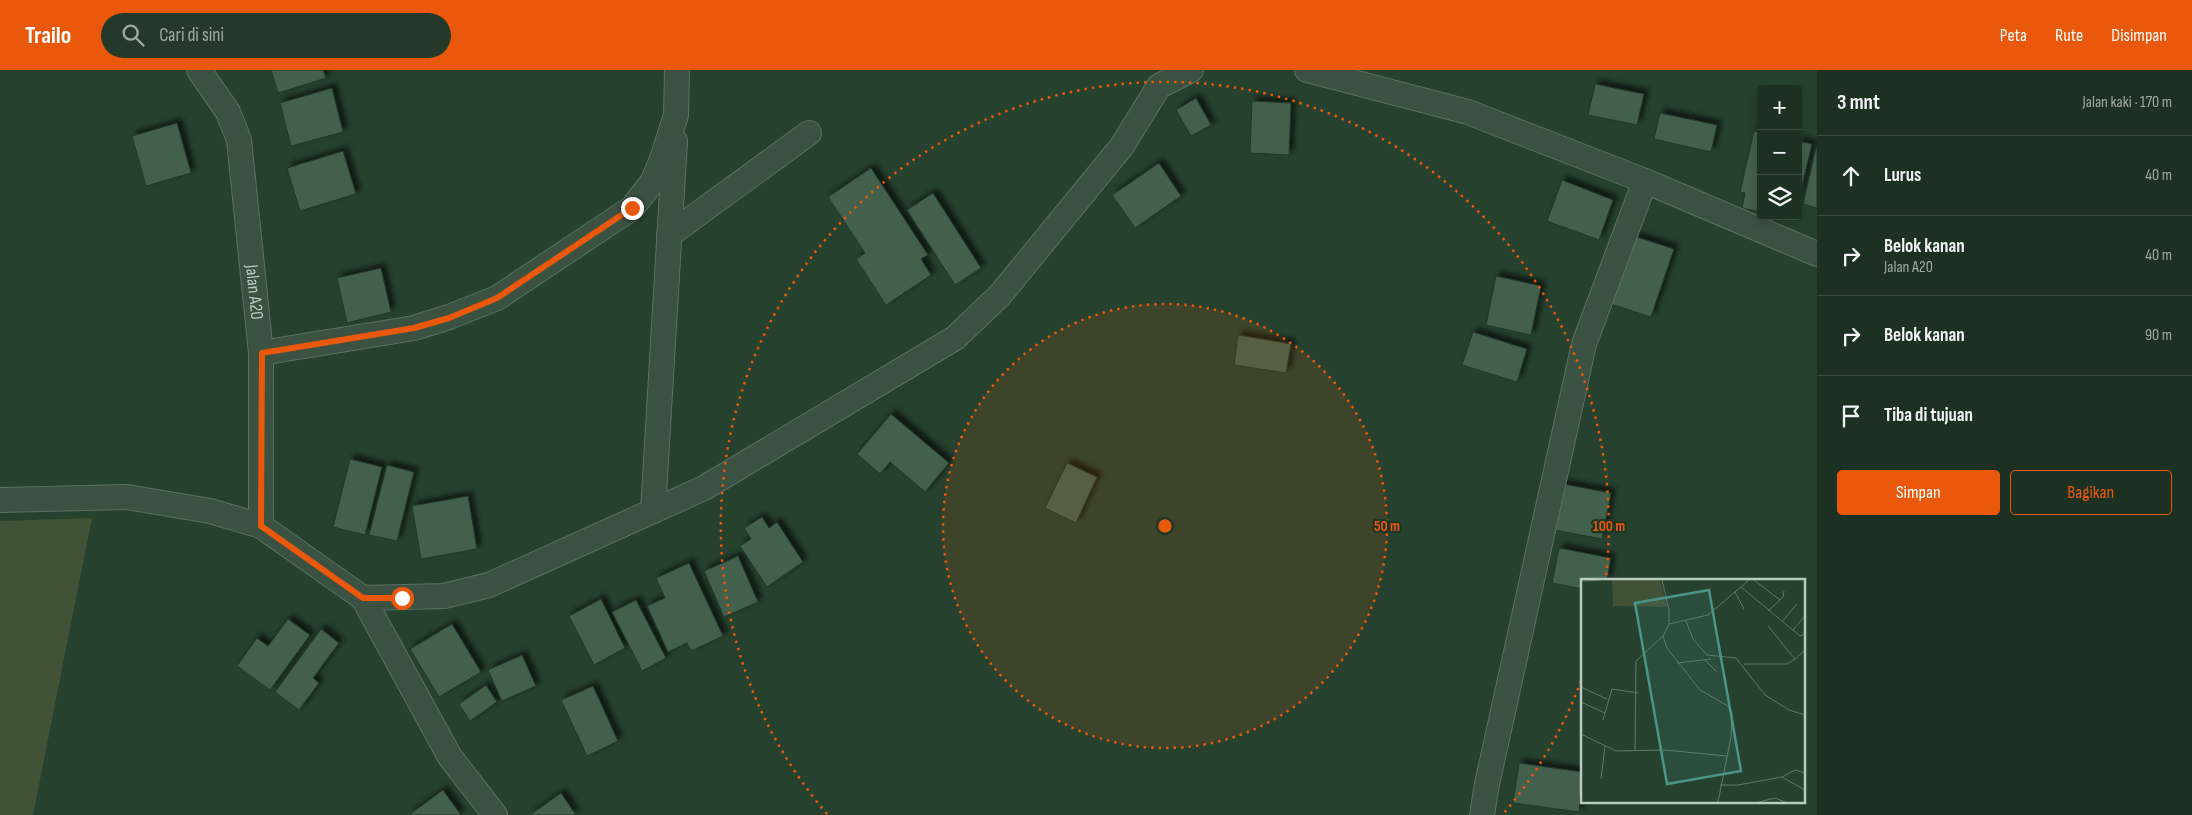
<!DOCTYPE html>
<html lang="id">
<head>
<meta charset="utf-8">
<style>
	body { margin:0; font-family:"Sofia Sans Condensed",sans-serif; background:#25392a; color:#f1f3f6 }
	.controls { position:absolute; right:15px; top:15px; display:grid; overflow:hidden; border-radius:5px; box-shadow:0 2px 8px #0003 }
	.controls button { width:45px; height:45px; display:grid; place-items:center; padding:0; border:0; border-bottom:1px solid #3a4c40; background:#1c3122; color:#f1f3f6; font:25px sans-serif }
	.stop { position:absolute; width:15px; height:15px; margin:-11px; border:4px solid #ea580c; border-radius:50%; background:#fff }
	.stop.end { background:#ea580c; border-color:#fff; box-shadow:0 1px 5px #0008 }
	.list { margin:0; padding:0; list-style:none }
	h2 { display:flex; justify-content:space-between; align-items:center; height:65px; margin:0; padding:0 20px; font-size:21px }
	h2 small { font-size:16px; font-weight:400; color:#a0a9a5 }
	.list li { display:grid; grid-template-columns:32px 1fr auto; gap:15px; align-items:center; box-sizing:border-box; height:80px; padding:0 20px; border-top:1px solid #3a4c40 }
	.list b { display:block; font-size:19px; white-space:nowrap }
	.list p { margin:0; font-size:16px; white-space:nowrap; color:#a0a9a5 }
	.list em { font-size:16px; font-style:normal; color:#a0a9a5 }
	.actions { display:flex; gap:10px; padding:15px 20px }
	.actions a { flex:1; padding:11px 0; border:1px solid #ea580c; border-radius:5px; text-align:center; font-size:18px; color:#ea580c }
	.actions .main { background:#ea580c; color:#fff }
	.icon { flex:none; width:28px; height:28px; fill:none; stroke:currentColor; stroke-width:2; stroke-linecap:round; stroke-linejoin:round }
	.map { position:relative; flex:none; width:1817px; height:745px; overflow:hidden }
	header { display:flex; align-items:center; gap:30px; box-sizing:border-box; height:70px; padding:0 25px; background:#ea580c; color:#fff }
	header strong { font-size:24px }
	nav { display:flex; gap:28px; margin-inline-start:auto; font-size:18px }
	.search { width:350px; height:45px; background:#25392a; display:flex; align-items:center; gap:12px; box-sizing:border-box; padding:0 18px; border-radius:28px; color:#a0a9a5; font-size:19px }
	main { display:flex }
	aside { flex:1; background:#1c3122 }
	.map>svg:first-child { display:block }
</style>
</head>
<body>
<header>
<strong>Trailo</strong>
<div class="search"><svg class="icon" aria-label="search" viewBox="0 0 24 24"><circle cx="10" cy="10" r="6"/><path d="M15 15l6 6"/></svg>Cari di sini</div>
<nav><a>Peta</a><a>Rute</a><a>Disimpan</a></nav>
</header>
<main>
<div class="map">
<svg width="1817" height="745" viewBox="0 0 1817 745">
	<defs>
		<filter id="shadow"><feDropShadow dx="4.5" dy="-4.5" stdDeviation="2.5" flood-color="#0009"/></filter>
	</defs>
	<rect width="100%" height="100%" fill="#26412e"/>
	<path fill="#415236" d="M 92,448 L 33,745 L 0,745 L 0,451 Z"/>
	<path fill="#43604c" stroke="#213828" filter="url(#shadow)" d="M 271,0 L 323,0 L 326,8 L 278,23 Z
		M 1595,14 L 1644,24 L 1637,55 L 1588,45 Z
		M 332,18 L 343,62 L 291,76 L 280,33 Z
		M 1196,28 L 1211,55 L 1191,66 L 1176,40 Z
		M 1252,31 L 1291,33 L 1289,85 L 1250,83 Z
		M 1660,43 L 1717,55 L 1711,82 L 1654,69 Z
		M 177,53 L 191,103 L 146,116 L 132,66 Z
		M 1754,61 L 1761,62 L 1761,142 L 1742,138 L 1745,123 L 1740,122 Z
		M 1798,71 L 1812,74 L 1798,133 Z
		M 1816,78 L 1817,78 L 1817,138 L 1803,134 Z
		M 343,81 L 356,124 L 300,141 L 287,98 Z
		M 1159,93 L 1181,126 L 1135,158 L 1112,125 Z
		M 871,98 L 928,185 L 921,189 L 931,205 L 886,235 L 856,189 L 865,183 L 828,127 Z
		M 1562,110 L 1613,130 L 1599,170 L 1547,151 Z
		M 933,123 L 981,198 L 955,215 L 907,140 Z
		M 1634,166 L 1674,179 L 1651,247 L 1611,234 Z
		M 381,198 L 391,242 L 347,253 L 337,208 Z
		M 1496,206 L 1541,216 L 1531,265 L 1486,255 Z
		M 1473,262 L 1527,279 L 1517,312 L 1462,295 Z
		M 1238,265 L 1291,274 L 1286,303 L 1234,295 Z
		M 891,344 L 949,393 L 925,422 L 890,392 L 880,404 L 857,384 Z
		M 350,389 L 382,397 L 365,465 L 333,457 Z
		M 1067,393 L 1097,407 L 1076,453 L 1045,438 Z
		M 387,395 L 414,402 L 397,471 L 369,465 Z
		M 1558,413 L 1611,423 L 1602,469 L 1549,459 Z
		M 468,426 L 477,479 L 421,489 L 412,436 Z
		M 762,447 L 769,458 L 777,452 L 803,492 L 767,517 L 740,476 L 751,469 L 744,458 Z
		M 1559,478 L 1611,488 L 1607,510 L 1582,510 L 1582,519 L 1552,513 Z
		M 738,486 L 758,532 L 724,547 L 704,501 Z
		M 689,493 L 723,566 L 691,581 L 687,573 L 668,582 L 647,536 L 665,528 L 656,508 Z
		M 601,529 L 625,578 L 594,595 L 569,546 Z
		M 636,530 L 666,588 L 642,601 L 612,542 Z
		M 288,549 L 310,565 L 270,620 L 237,596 L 257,568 L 268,576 Z
		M 452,554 L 481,602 L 439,627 L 410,579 Z
		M 321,559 L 339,573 L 313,608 L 319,613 L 299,640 L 275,622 Z
		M 522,585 L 536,616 L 502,631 L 488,600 Z
		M 486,615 L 497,632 L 470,651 L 459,634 Z
		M 593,616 L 618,671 L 587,686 L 561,630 Z
		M 1519,693 L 1582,702 L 1579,742 L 1513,733 Z
		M 443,720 L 461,745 L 409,745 Z
		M 561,723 L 576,745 L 530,745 Z"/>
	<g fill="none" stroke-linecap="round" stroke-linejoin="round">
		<g stroke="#5b7162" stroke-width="26">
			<g id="minor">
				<path id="s1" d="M 199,0 L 228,42 L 239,70 L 261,283 L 261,456"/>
				<path d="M 1307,0 L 1468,42 L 1645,111 L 1817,184"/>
				<path d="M 669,165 L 809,63"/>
				<path d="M 261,283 L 414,258 L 449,247 L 497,228 L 632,138 L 653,111 L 663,86 L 676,45 L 677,0"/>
				<path d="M 0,430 L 127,427 L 210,441 L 261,456 L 363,528 L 444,526 L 489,515 L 704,418 L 955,268 L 1000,225 L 1122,76 L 1159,16 L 1191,0"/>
				<path d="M 653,441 L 675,71"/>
				<path d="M 363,528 L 450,687 L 495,745"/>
				<path d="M 1482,745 L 1487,714 L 1584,274 L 1645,111"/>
			</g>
		</g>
		<use href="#minor" stroke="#3b5141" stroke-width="24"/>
	</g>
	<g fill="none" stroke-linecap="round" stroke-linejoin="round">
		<path stroke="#ea580c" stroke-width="6" d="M 402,528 L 363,528 L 261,456 L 262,283 L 414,258 L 449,248 L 497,228 L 632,138"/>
	</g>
	<circle cx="1165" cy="456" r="222" fill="#e8590c" fill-opacity=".12"/>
	<g fill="none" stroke="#e8590c" stroke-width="2.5" stroke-dasharray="2.5 5">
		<circle cx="1165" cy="456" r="222"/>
		<path d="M1581 611A444 444 0 0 1 1503 744M827 744A444 444 0 1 1 1606 506"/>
	</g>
	<g text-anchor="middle" stroke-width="4.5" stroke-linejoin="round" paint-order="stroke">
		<g font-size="18" fill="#b7cbbe" stroke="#1f3626">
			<text dy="6" stroke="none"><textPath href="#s1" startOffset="234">Jalan A20</textPath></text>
		</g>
	</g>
	<g transform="translate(1581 509)">
		<rect width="224" height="224" fill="#26412e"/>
		<path d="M 31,1 L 79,1 L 86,28 L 32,27 Z" fill="#415236"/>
		<path fill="none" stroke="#607868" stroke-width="1" d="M 81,1 L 88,31 L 88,45 L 82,57 L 86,69 L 119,111 L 147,127 L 151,134 L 150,158 L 137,223M 173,1 L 199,21M 0,2 L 20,1M 160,8 L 219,57 L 224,55M 154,13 L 163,30M 187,32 L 202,18 L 203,12M 105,42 L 112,60 L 126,76 L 155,79 L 184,116 L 208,131 L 224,136M 201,43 L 216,25M 88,45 L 127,36 L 168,1M 187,47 L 214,80 L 224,71M 212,51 L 224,37M 124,81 L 136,93M 96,84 L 130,80M 163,85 L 206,85 L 214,80M 0,108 L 26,120M 0,123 L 24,134M 22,141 L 31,110 L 57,114M 0,155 L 35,172 L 84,171 L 146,177M 54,172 L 55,82 L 82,57M 201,198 L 214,191 L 224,194M 20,200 L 24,167M 139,206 L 157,206 L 201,198 L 224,211M 178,223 L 194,219 L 204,223"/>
		<path fill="#4a948a" fill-opacity="0.15" stroke="#4a948a" stroke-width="2.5" d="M 128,11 L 160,192 L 86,205 L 54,24 Z"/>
		<rect width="224" height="224" fill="none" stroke="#b7cbbe" stroke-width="2.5"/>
	</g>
	<circle cx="1165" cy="456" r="8" fill="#e8590c" stroke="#1f3626" stroke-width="2.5"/>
	<g font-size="15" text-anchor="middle" font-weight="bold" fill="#e8590c" stroke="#1f3626" stroke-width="4.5" stroke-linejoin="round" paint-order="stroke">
		<text x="1387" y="461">50 m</text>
		<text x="1609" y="461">100 m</text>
	</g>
</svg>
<div class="controls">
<button>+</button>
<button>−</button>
<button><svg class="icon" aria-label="layers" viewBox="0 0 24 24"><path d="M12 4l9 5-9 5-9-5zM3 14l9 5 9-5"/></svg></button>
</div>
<div class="stop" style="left:402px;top:528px"></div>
<div class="stop end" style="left:632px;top:138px"></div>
</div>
<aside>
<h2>3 mnt<small>Jalan kaki · 170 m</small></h2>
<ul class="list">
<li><svg class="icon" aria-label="ahead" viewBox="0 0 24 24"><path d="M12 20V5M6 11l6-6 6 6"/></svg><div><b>Lurus</b></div><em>40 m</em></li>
<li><svg class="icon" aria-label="right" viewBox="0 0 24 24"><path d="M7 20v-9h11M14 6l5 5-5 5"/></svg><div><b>Belok kanan</b><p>Jalan A20</p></div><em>40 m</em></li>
<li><svg class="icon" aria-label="right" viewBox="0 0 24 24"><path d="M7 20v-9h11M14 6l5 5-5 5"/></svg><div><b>Belok kanan</b></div><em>90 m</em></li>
<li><svg class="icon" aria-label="arrive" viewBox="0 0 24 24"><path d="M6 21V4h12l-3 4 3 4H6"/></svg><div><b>Tiba di tujuan</b></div></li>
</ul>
<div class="actions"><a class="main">Simpan</a><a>Bagikan</a></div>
</aside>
</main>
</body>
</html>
